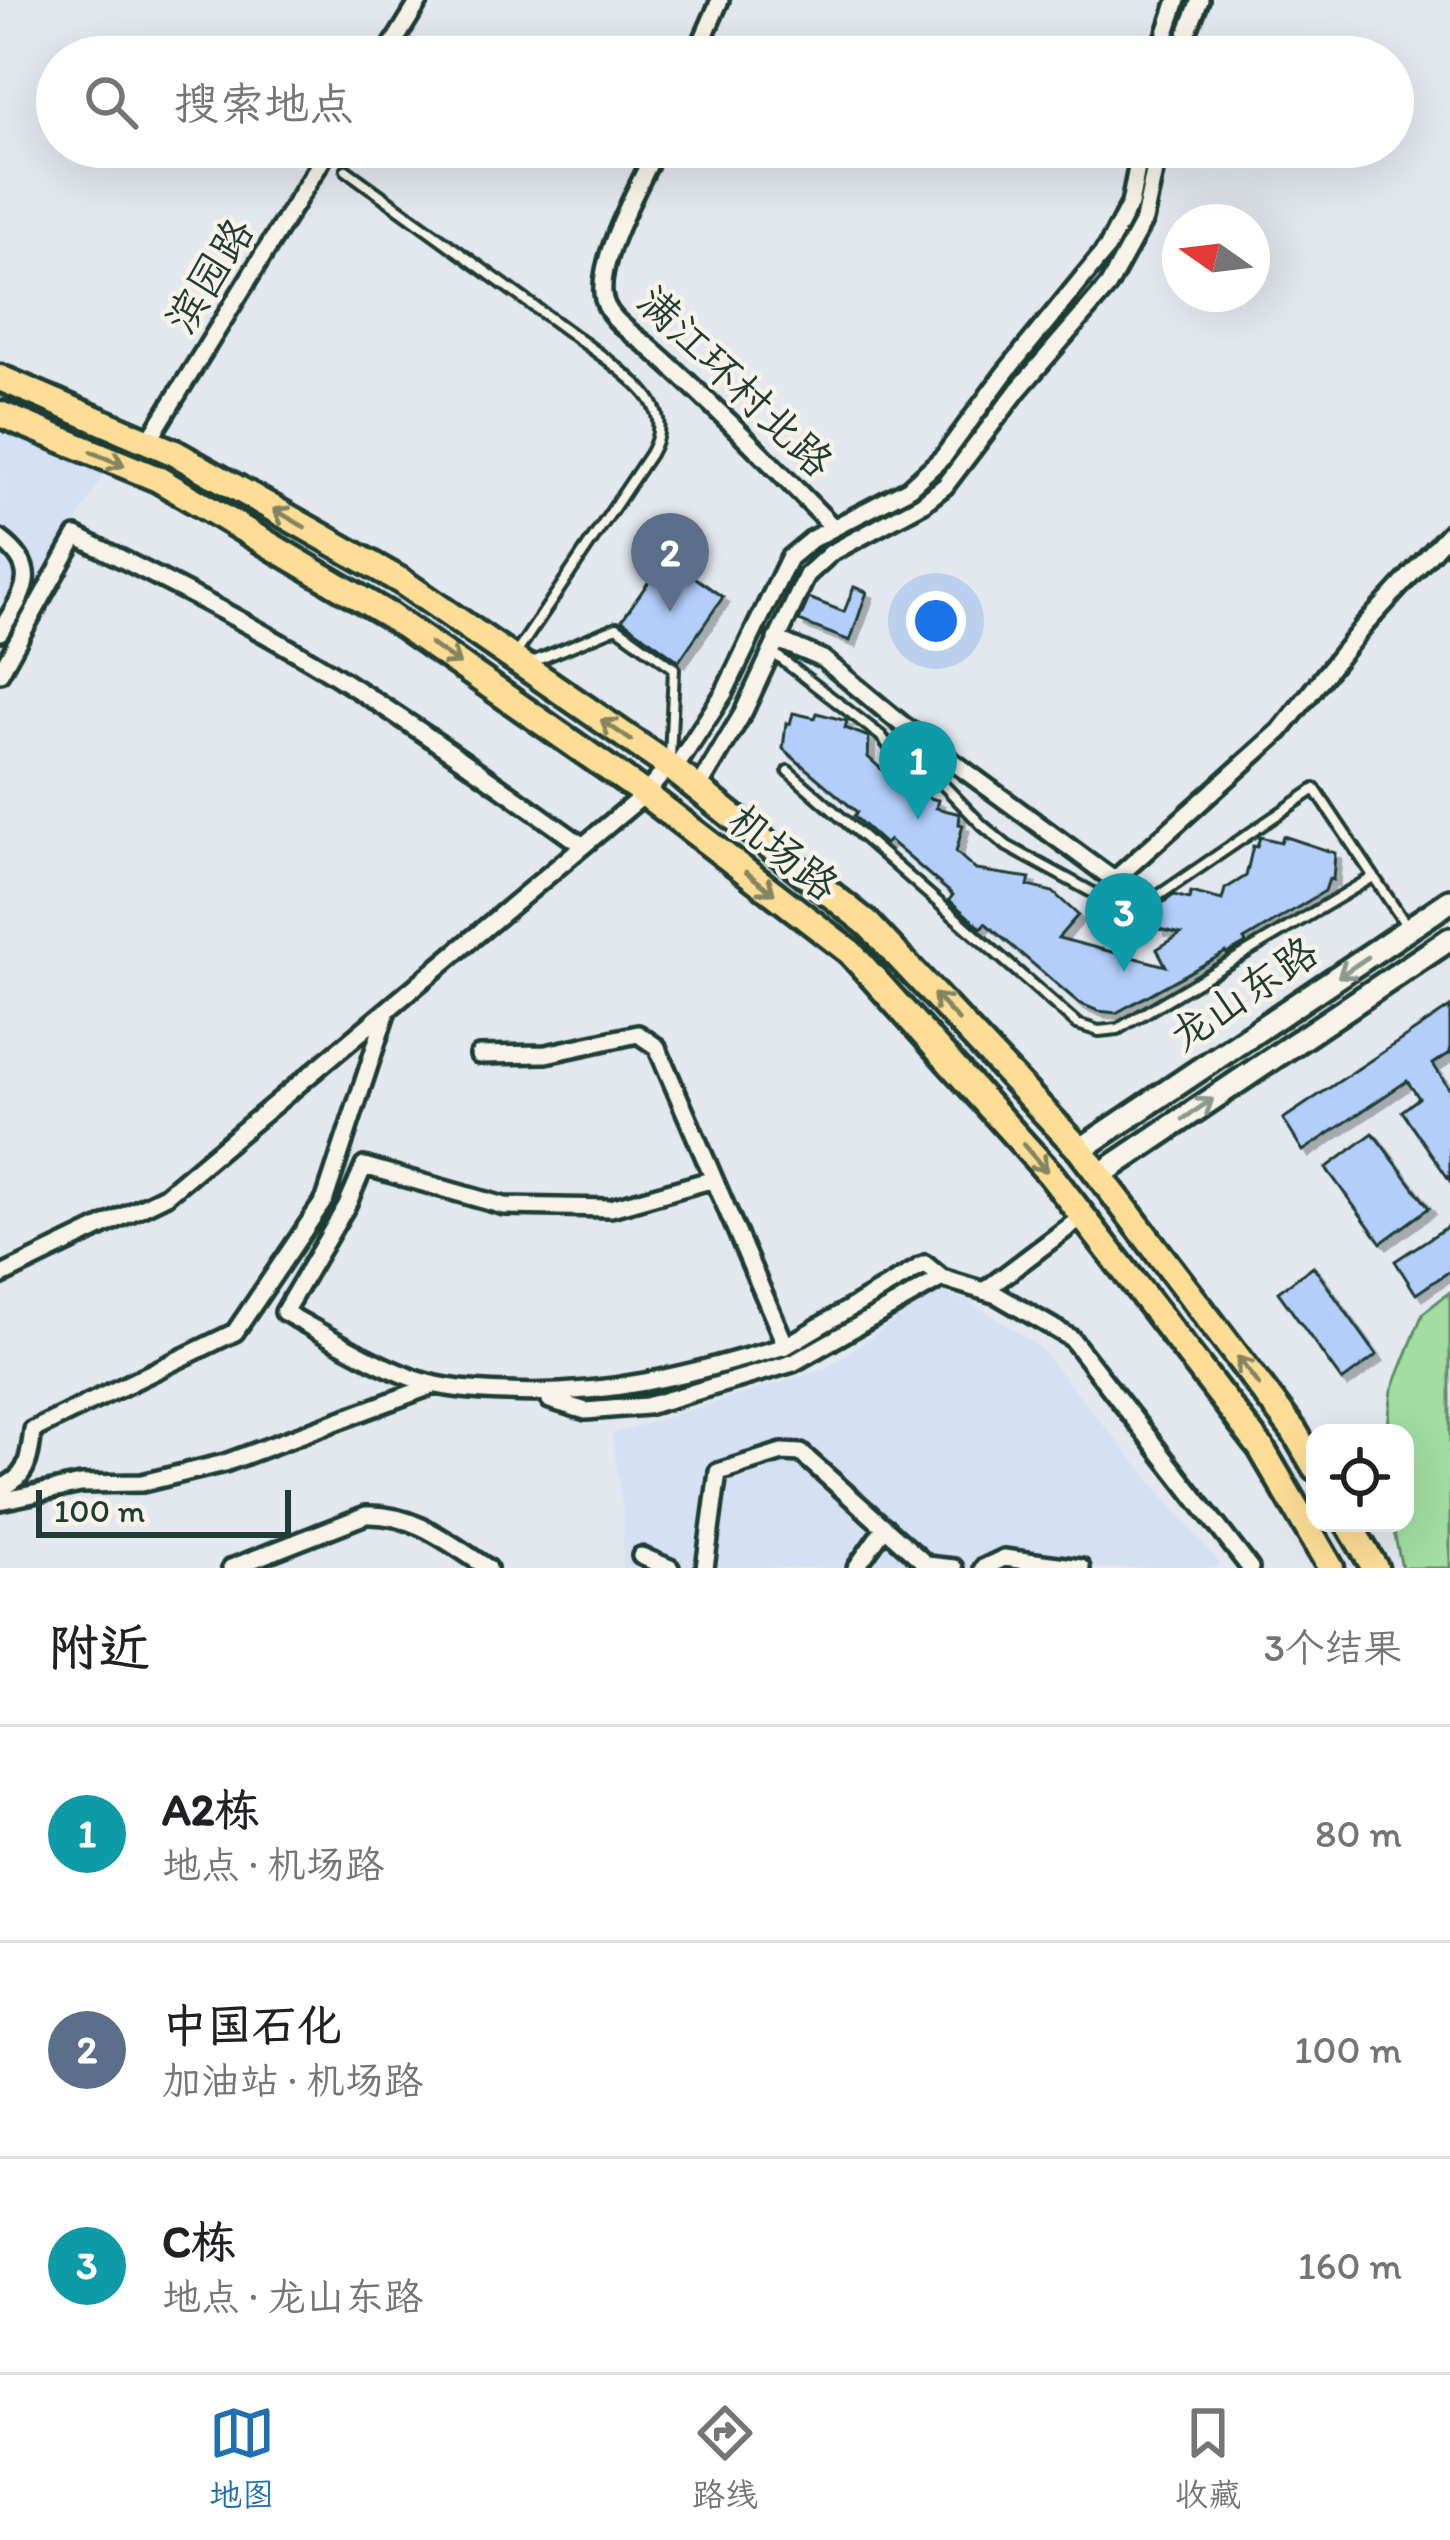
<!DOCTYPE html>
<html lang="zh">
<head>
<meta charset="utf-8">
<style>
	body { margin:0; font-family:Itim,"LXGW WenKai TC",sans-serif; background:#f2f2f2; color:#202124 }
	.controls { position:absolute; right:36px; bottom:36px; display:grid; overflow:hidden; border-radius:24px; box-shadow:0 12px 48px #0002 }
	.controls button { width:108px; height:108px; display:grid; place-items:center; padding:0; border:0; border-bottom:3px solid #e0e0e0; background:#fff; color:#202124; font:60px sans-serif }
	.compass { position:absolute; left:1162px; top:204px; width:108px; height:108px; border-radius:50%; background:#fff; box-shadow:0 12px 48px #0002; rotate:284deg }
	.scale { position:absolute; left:36px; bottom:30px; width:255px; box-sizing:border-box; padding-left:12px; border:6px solid #1f3d34; border-top:0; font-size:33px; line-height:42px; white-space:nowrap; color:#1f3d34; -webkit-text-stroke:9px #f7f3e8; paint-order:stroke }
	.you { position:absolute; left:936px; top:621px; width:42px; height:42px; margin:-30px; border:9px solid #fff; border-radius:50%; background:#1a73e8; box-shadow:0 0 0 18px #1a73e833 }
	.badge { display:grid; place-items:center; width:78px; height:78px; border-radius:50%; background:#1f6fb2; color:#fff; font-size:39px; font-weight:700 }
	.pin { position:absolute; translate:-50% -99px; filter:drop-shadow(0 3px 6px #0008) }
	.pin::after { content:''; position:absolute; top:63px; width:42px; height:36px; background:inherit; clip-path:polygon(0 0,100% 0,50% 100%) }
	.list { margin:0; padding:0; list-style:none }
	h2 { display:flex; justify-content:space-between; align-items:center; height:156px; margin:0; padding:0 48px; font-size:51px }
	h2 small { font-size:39px; font-weight:400; color:#757577 }
	.list li { display:grid; grid-template-columns:78px 1fr auto; gap:36px; align-items:center; box-sizing:border-box; height:216px; padding:0 48px; border-top:3px solid #e0e0e0 }
	.list b { display:block; font-size:45px; white-space:nowrap }
	.list p { margin:0; font-size:39px; white-space:nowrap; color:#757577 }
	.list em { font-size:39px; font-style:normal; color:#757577 }
	.icon { flex:none; width:66px; height:66px; fill:none; stroke:currentColor; stroke-width:2; stroke-linecap:round; stroke-linejoin:round }
	.map { position:relative; flex:none; width:1450px; height:1568px; overflow:hidden }
	.search { position:absolute; background:#fff; box-shadow:0 12px 48px #0002; left:36px; right:36px; top:36px; height:132px; display:flex; align-items:center; gap:30px; box-sizing:border-box; padding:0 42px; border-radius:66px; color:#757577; font-size:45px }
	.sheet { height:804px; background:#fff }
	nav { display:flex; justify-content:space-around; align-items:center; box-sizing:border-box; height:168px; border-top:3px solid #e0e0e0; background:#fff; font-size:33px; color:#757577 }
	nav a { display:grid; justify-items:center; gap:6px }
	nav .on { color:#1f6fb2 }
	.map>svg:first-child { display:block }
</style>
</head>
<body>
<div class="map">
<svg width="1450" height="1568" viewBox="0 0 1450 1568">
	<defs>
		<filter id="shadow"><feDropShadow dx="6" dy="6" stdDeviation="0" flood-color="#0004"/></filter>
	</defs>
	<rect width="100%" height="100%" fill="#e3e8ee"/>
	<filter id="ink" filterUnits="userSpaceOnUse"><feTurbulence type="fractalNoise" baseFrequency=".00833" numOctaves="2"/><feDisplacementMap in="SourceGraphic" scale="24" xChannelSelector="R" yChannelSelector="G"/><feConvolveMatrix kernelMatrix="1 2 1 2 8 2 1 2 1" color-interpolation-filters="sRGB"/></filter>
	<g filter="url(#ink)">
		<path fill="#d5e0f2" d="M 0,427 L 105,472 L 0,658 Z
			M 938,1290 L 972,1303 L 1037,1345 L 1220,1564 L 1214,1568 L 622,1568 L 624,1519 L 612,1434 L 825,1369 Z"/>
		<path fill="#a2dda2" stroke="#608d6b" stroke-width="3" d="M 1450,1292 L 1450,1568 L 1402,1568 L 1392,1523 L 1405,1523 L 1405,1433 L 1387,1433 L 1392,1390 L 1423,1313 Z"/>
		<path fill="#b4cefc" stroke="#1f3d34" stroke-width="3" filter="url(#shadow)" d="M 666,557 L 723,597 L 679,661 L 622,620 Z
			M 854,587 L 867,592 L 850,641 L 799,621 L 809,598 L 844,612 Z
			M 793,713 L 815,718 L 817,713 L 847,721 L 845,728 L 869,737 L 868,757 L 908,793 L 938,800 L 936,808 L 960,814 L 959,824 L 963,825 L 956,852 L 976,870 L 1030,878 L 1028,886 L 1053,892 L 1078,915 L 1058,938 L 1166,966 L 1157,949 L 1181,934 L 1159,929 L 1161,904 L 1174,895 L 1189,899 L 1191,892 L 1222,900 L 1225,889 L 1246,876 L 1253,846 L 1257,847 L 1260,837 L 1281,842 L 1283,836 L 1335,853 L 1333,880 L 1329,879 L 1325,891 L 1244,940 L 1246,943 L 1227,954 L 1226,952 L 1116,1013 L 1098,1011 L 1079,1003 L 985,923 L 981,928 L 949,900 L 953,895 L 889,840 L 885,844 L 854,816 L 857,812 L 783,749 L 786,723 L 790,724 Z
			M 1450,1007 L 1450,1053 L 1433,1064 L 1450,1090 L 1450,1181 L 1402,1111 L 1419,1098 L 1407,1081 L 1303,1151 L 1283,1119 Z
			M 1373,1133 L 1429,1208 L 1381,1243 L 1326,1168 Z
			M 1450,1225 L 1450,1271 L 1416,1294 L 1395,1261 Z
			M 1313,1266 L 1377,1355 L 1342,1381 L 1278,1292 Z"/>
		<g fill="none" stroke-linecap="round" stroke-linejoin="round">
			<g stroke="#1f3d34" stroke-width="16">
				<path id="lane" d="M 346,170 L 609,361 C 641,387 675,411 650,454 L 517,652
					M 772,652 L 881,736 L 892,750 L 929,770 L 982,825 L 1007,846 L 1110,902 L 1125,906 L 1152,900 L 1315,789 L 1408,928
					M 530,663 L 617,627 L 674,668 L 670,759
					M 788,771 L 1077,1024 L 1099,1031 L 1118,1029 L 1373,877"/>
			</g>
			<g stroke="#1f3d34" stroke-width="24">
				<path id="street" d="M 385,57 L 420,0
					M 695,57 L 720,0
					M 1158,57 L 1177,0
					M 1178,57 L 1200,0
					M 657,147 C 640,185 600,253 603,293 C 604,317 632,333 649,347 C 714,404 773,466 833,527
					M 149,440 L 330,147
					M 0,539 C 44,571 22,594 0,632
					M 776,639 L 823,659 L 904,726 L 1114,880 L 1280,731 L 1363,627 L 1450,532
					M 0,673 L 76,536 C 158,577 240,618 318,665 C 410,721 496,784 583,846
					M 674,770 L 724,693 L 789,558 L 812,539 L 908,489 L 944,456 L 1004,374 L 1107,248 L 1130,204 L 1141,147
					M 698,789 L 743,713 L 807,575 L 831,553 L 922,504 L 945,486 L 1018,390 L 1108,286 L 1144,220 L 1159,147
					M 479,1055 L 546,1054 L 638,1034 L 657,1047 L 786,1346 L 925,1264 L 942,1278 L 997,1295 L 1071,1338 L 1250,1568
					M 714,1179 L 611,1208 L 504,1206 L 364,1166 L 347,1205 L 284,1312 C 326,1335 369,1362 415,1379 C 444,1389 476,1391 506,1392 C 610,1397 688,1374 786,1346
					M 0,1276 L 165,1196 L 645,794 L 669,766
					M 984,1291 L 1082,1217
					M 550,1400 L 586,1411 L 647,1406 L 793,1363 L 942,1278
					M 0,1488 C 29,1477 29,1458 33,1430 L 235,1332 L 325,1199 L 387,1011
					M 0,1501 L 81,1484 L 142,1483 L 225,1463 L 434,1385
					M 641,1556 L 670,1568
					M 231,1568 L 366,1515 C 414,1513 449,1543 488,1568
					M 705,1568 L 718,1472 L 782,1452 L 801,1453 L 927,1565 L 954,1568
					M 856,1568 L 885,1527
					M 983,1568 L 1004,1558 L 1081,1568"/>
			</g>
			<g stroke="#1f3d34" stroke-width="30">
				<path id="secondary" d="M 1080,1150 L 1450,901
					M 1101,1174 L 1450,939"/>
			</g>
			<g stroke="#1f3d34" stroke-width="33">
				<path id="primary" d="M 0,378 L 175,453 L 401,581 L 669,766 L 868,924 L 1080,1150 L 1294,1431 L 1315,1467
					M 0,414 L 158,479 L 390,616 L 645,794 L 850,952 L 1050,1174 L 1261,1448 L 1331,1568
					M 1348,1523 L 1375,1568"/>
			</g>
			<use href="#lane" stroke="#f7f3e8" stroke-width="8"/>
			<use href="#street" stroke="#f7f3e8" stroke-width="15"/>
			<use href="#secondary" stroke="#f7f3e8" stroke-width="21"/>
			<use href="#primary" stroke="#fede96" stroke-width="24"/>
		</g>
		<defs><path id="oneway-shaft" d="M-6 0H5M1.5-3L5.5 0L1.5 3" fill="none" stroke-width="1.6" stroke-linecap="round" stroke-linejoin="round" transform="scale(3)"/></defs>
		<g stroke="#838560">
			<use href="#oneway-shaft" transform="translate(108 459) rotate(23)"/>
			<use href="#oneway-shaft" transform="translate(289 518) rotate(-150)"/>
			<use href="#oneway-shaft" transform="translate(445 654) rotate(35)"/>
			<use href="#oneway-shaft" transform="translate(616 730) rotate(-145)"/>
			<use href="#oneway-shaft" transform="translate(760 883) rotate(38)"/>
			<use href="#oneway-shaft" transform="translate(946 1007) rotate(-133)"/>
			<use href="#oneway-shaft" transform="translate(1035 1158) rotate(49)"/>
			<use href="#oneway-shaft" transform="translate(1248 1371) rotate(-127)"/>
		</g>
		<g stroke="#8b988e">
			<use href="#oneway-shaft" transform="translate(1353 967) rotate(146)"/>
			<use href="#oneway-shaft" transform="translate(1198 1109) rotate(-34)"/>
		</g>
	</g>
	<g text-anchor="middle" stroke-width="9" stroke-linejoin="round" paint-order="stroke">
		<g font-size="42" fill="#1f3d34" stroke="#f7f3e8">
			<text transform="translate(209 275) rotate(-58)" y="15">滨园路</text>
			<text transform="translate(736 381) rotate(44)" y="15">满江环村北路</text>
			<text transform="translate(784 852) rotate(38)" y="15">机场路</text>
			<text transform="translate(1243 993) rotate(-34)" y="15">龙山东路</text>
		</g>
	</g>
</svg>
<div class="controls">
<button><svg class="icon" aria-label="locate" viewBox="0 0 24 24"><circle cx="12" cy="12" r="6"/><path d="M12 2v4M12 18v4M2 12h4M18 12h4"/></svg></button>
</div>
<svg class="compass" viewBox="-18 -18 36 36"><path d="M0-13l5 13h-10z" fill="#e53935"/><path d="M0 13l5-13h-10z" fill="#757577"/></svg>
<div class="scale">100 m</div>
<div class="you"></div>
<div class="pin badge" style="left:918px;top:820px;background:#0f9aa8">1</div>
<div class="pin badge" style="left:670px;top:612px;background:#5c6f8a">2</div>
<div class="pin badge" style="left:1124px;top:972px;background:#0f9aa8">3</div>
<div class="search"><svg class="icon" aria-label="search" viewBox="0 0 24 24"><circle cx="10" cy="10" r="6"/><path d="M15 15l6 6"/></svg>搜索地点</div>
</div>
<section class="sheet">
<h2>附近<small>3个结果</small></h2>
<ul class="list">
<li><span class="badge" style="background:#0f9aa8">1</span><div><b>A2栋</b><p>地点 · 机场路</p></div><em>80 m</em></li>
<li><span class="badge" style="background:#5c6f8a">2</span><div><b>中国石化</b><p>加油站 · 机场路</p></div><em>100 m</em></li>
<li><span class="badge" style="background:#0f9aa8">3</span><div><b>C栋</b><p>地点 · 龙山东路</p></div><em>160 m</em></li>
</ul>
</section>
<nav>
<a class="on"><svg class="icon" aria-label="map" viewBox="0 0 24 24"><path d="M3 6l6-2 6 2 6-2v14l-6 2-6-2-6 2zM9 4v14M15 6v14"/></svg>地图</a>
<a><svg class="icon" aria-label="directions" viewBox="0 0 24 24"><path d="M12 3l9 9-9 9-9-9zM9 14v-3h6M13 9l2 2-2 2"/></svg>路线</a>
<a><svg class="icon" aria-label="saved" viewBox="0 0 24 24"><path d="M7 4h10v16l-5-4-5 4z"/></svg>收藏</a>
</nav>
</body>
</html>
